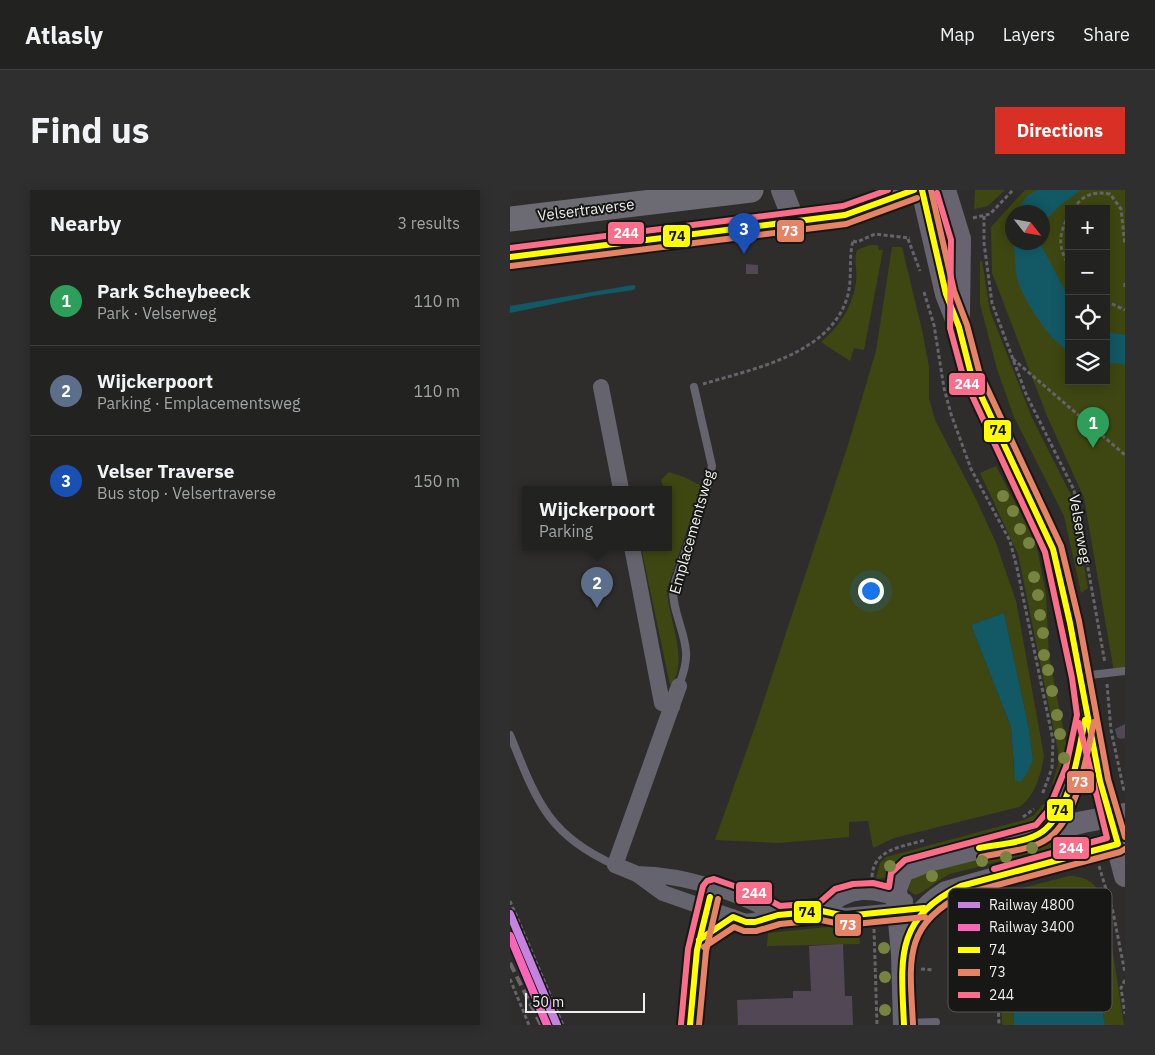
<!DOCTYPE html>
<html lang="en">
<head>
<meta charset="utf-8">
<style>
	body { margin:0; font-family:"IBM Plex Sans",sans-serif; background:#2e2f2e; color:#f1f3f6 }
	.controls { position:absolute; right:15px; top:15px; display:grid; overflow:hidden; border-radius:0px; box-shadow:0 2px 12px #0003 }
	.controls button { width:45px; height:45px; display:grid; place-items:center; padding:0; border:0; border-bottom:1px solid #3f3f3f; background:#222221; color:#f1f3f6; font:25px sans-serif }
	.compass { position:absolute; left:495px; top:15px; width:45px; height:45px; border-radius:50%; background:#222221; box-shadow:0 2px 12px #0003; rotate:121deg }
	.scale { position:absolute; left:15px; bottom:12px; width:120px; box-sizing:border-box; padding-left:5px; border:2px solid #eeeeec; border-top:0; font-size:14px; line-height:18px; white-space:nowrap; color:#eeeeec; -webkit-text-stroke:4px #171715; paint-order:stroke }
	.you { position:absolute; left:360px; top:400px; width:18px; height:18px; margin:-12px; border:4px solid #fff; border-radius:50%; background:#1a73e8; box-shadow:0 0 0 8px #1a73e833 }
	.badge { display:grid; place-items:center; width:32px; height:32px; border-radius:50%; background:#d93025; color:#fff; font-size:16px; font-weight:700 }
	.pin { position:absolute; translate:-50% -41px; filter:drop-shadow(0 1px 2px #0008) }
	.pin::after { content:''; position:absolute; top:26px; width:18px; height:15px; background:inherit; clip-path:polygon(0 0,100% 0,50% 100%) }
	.popup { position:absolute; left:12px; top:296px; width:150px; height:65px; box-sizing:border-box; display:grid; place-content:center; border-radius:0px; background:#222221; filter:drop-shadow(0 1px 4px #0005); font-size:16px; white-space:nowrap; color:#a2a4a5 }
	.popup b { font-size:19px; color:#f1f3f6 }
	.popup::after { content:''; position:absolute; left:50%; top:100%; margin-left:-10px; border:10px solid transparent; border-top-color:#222221 }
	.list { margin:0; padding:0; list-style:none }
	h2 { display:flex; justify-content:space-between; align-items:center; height:65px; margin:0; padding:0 20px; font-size:21px }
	h2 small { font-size:16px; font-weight:400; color:#a2a4a5 }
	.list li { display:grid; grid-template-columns:32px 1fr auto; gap:15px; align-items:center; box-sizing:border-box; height:90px; padding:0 20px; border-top:1px solid #3f3f3f }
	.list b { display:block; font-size:19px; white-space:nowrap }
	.list p { margin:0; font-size:16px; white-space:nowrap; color:#a2a4a5 }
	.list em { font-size:16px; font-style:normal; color:#a2a4a5 }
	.icon { flex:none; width:28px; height:28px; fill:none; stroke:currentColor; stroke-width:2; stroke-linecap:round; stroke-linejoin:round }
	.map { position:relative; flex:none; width:615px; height:835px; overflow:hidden; border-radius:0px }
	header { display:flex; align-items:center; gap:30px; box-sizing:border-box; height:70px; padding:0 25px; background:#222221; border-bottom:1px solid #3f3f3f }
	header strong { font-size:24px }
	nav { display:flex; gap:28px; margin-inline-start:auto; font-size:18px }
	.intro { display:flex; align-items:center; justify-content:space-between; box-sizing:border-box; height:120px; padding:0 30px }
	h1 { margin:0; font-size:35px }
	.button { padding:12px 22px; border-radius:0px; background:#d93025; color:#fff; font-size:18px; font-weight:700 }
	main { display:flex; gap:30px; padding:0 30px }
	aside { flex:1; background:#222221; border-radius:0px; box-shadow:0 2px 12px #0003 }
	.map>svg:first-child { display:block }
</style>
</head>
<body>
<header>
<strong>Atlasly</strong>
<nav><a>Map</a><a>Layers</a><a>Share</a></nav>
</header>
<div class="intro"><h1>Find us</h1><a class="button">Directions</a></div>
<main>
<aside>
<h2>Nearby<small>3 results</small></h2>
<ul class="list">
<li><span class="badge" style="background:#2e9e5b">1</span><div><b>Park Scheybeeck</b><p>Park · Velserweg</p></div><em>110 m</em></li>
<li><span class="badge" style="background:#5c6f8a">2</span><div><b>Wijckerpoort</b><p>Parking · Emplacementsweg</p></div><em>110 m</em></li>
<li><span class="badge" style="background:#1a4fb4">3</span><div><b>Velser Traverse</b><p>Bus stop · Velsertraverse</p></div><em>150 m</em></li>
</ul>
</aside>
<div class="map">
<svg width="615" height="835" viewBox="0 0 615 835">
	<rect width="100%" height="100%" fill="#2e2d2c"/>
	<path fill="#3e4711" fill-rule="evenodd" d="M 465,0 L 495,0 L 478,16 L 464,19 Z
		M 515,0 L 615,0 L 615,484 L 604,482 L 574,308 L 537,226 L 482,83 L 481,37 ZM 559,19 L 596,19 L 596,191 L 559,191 ZM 502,22 L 532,22 L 532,52 L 502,52 Z
		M 360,55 L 368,55 L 369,60 L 373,60 L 354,160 L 344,158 L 340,171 L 311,152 C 330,136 343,116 346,91 C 348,80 343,70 347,60 Z
		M 382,57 L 392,57 L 412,140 L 419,177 L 419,208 L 425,230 L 466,309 L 486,353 L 506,411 L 534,566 C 531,584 525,607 509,617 L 384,648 L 363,658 L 358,631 L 339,632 L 339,647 L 269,653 L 205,650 L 247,531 L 338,255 L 366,161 ZM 494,423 L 519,539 L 523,570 L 504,579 L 501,537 L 461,435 Z
		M 470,71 L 472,71 L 480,121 L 522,228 L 561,305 L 578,398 L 571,403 L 554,326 L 504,227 L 487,179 L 470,114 Z
		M 486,276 L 526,353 L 536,404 L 539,466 L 558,563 L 547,599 L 542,594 L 548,575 L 548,561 L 508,364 L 470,283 Z
		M 159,282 L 174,287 L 192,296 L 157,399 C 157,426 181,473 160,495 L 131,357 L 158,357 L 158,299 L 154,299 L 151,290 Z
		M 533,614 L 545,618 L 535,632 L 381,687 L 366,689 L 370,673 L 376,667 L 514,630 L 524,625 Z
		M 559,643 L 561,653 L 440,684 C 428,689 416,702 405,705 L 398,700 L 401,691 L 409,683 Z
		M 559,686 C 568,686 577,688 584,695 C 598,711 610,810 614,835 L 595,835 L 575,718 L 558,708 L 508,721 L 505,723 L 500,732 L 504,835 L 492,835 L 488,704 Z
		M 348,734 L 350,754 L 257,756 L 258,743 Z"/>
	<path fill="#135865" d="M 527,0 L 571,0 L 548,17 L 533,33 L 532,22 L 506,22 L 517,6 Z
		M 503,53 L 530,53 L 559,108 L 559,162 C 539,149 513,111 507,88 C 504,76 506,64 503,53 Z
		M 123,95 L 126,96 L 124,100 L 82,106 L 0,123 L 0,116 Z
		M 596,142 L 615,145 L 615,174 L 596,173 Z
		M 494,423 L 519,539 L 523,570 L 516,585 L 510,592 L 505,590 L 501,537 L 461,435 Z
		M 558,708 L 569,710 L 575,718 L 595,835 L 504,835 L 501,729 L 508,721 Z"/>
	<path fill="#524754" d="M 236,74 L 248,75 L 248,84 L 236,84 Z
		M 615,534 L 615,548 L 610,549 L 607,547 L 605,539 Z
		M 333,754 L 335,806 L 342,806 L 343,835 L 228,835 L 227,810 L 283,808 L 283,801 L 301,801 L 299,756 Z"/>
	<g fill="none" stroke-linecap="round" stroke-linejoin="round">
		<path stroke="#65646b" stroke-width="3" stroke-dasharray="4 2.5" stroke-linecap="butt" d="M 563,19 C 573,5 583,1 600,4 L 611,19 L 615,55
			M 559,25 C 549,43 547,57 559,75
			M 474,26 L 474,53 L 482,113 L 516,204 L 564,300 L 595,473
			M 463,28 L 480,24 L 503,0
			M 398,49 L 410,81
			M 343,51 L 347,52 L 365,44 L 400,48
			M 615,93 L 615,99
			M 414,102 L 424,135 L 434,198 L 441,224 L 461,279 L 500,351 L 507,378 L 543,550 L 542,578 L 532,605
			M 596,111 L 615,120
			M 503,169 L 615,265
			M 193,194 C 242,179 319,165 337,108 C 343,89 338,69 343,51
			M 597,494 L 601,540 L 614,601
			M 513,627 L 524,619
			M 589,676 L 603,722 L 615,783
			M 362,687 C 363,659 392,657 415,650
			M 484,706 L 489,835
			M 0,711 L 53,835
			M 463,714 L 463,731
			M 364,739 L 367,835
			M 411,779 L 424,780
			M 0,789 L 19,835
			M 615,790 L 611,798 L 615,824"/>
		<path stroke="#65636d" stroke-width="8" d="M 572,486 L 615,481
			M 169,496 C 173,484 177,473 176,461 C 174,439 162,420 163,398 L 197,298 L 202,276 L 184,197
			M 0,545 C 26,609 37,645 105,675
			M 395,833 L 426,832"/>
		<path stroke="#65636d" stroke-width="16" d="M 91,197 L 111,299
			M 122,357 L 152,513 L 162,517
			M 169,496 L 105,675 L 127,684 L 153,703 L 236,732 L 312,721 L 335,726 L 399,720
			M 127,684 C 176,685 226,702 268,725
			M 312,721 C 341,697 361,698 395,711
			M 189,750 L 223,727
			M 180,835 L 187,760 L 199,709"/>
		<path stroke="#676470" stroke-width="22" d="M 272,0 L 284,31
			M 412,0 L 436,104 L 449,137 L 461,184 L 543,359 L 560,433 L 576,525 L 590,591 L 615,686
			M 435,0 L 450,49 L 449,124
			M 531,643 C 560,613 566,571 575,531
			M 393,761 C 403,731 410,719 436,702 L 615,651
			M 394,835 L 392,764 L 386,699 L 393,681 L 418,671 L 573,632 L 615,624"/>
		<path stroke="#6c6a73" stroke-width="25" d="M 0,29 L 241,0
			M 0,67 L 335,25 L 404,0"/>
		<path stroke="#69676d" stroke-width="4" stroke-dasharray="10 5" stroke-linecap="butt" d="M 0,773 L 31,835"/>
		<g stroke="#171715" stroke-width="10">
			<path id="bus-1" d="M 0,67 L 335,25 L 404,0
				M 469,658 C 488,654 516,653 532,642 C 561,621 568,563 575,530
				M 189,750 L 223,727 L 236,732 L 245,732 L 268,725 L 312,721 L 335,726 L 414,718
				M 180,835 L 187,760 L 200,707
				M 394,835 C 391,768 384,729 451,696 L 608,654 L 590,591 L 560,433 L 543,359 L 461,184 L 449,137 L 436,104 L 412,0"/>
		</g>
		<g stroke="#171715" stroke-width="10">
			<path id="bus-2" d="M 421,0 L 444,101 L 457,135 L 469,181 L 551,356 L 569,431 L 598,589 L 615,647
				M 1,76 L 336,34 L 407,8
				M 471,667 C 491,662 516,661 534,651 C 568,632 576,566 584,532
				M 194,757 L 224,737 L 234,741 L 246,741 L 270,734 L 311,730 L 335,735 L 415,727
				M 189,835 L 196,761 L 208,709
				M 403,835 C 400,773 391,735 454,704 L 610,662 L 615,659"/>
		</g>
		<g stroke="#171715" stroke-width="10">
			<path id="bus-3" d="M 0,58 L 333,16 L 378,0
				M 484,679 L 597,648 L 569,533
				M 171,834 L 178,759 L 193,696 L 197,691 L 204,689 L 250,705 L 270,716 L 309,713 L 325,699 L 343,694 L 363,693 L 379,697 L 381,683 L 395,670 L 526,635 L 538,621 L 556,577 L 567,525 L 562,488 L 535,362 L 453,186 L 440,138 L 441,50 L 427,3"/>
		</g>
		<use href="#bus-1" stroke="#ff0" stroke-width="6"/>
		<use href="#bus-2" stroke="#e68265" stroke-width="6"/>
		<use href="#bus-3" stroke="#fb6d88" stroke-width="6"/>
		<g stroke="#171715" stroke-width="11">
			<path id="rail-1" d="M 0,724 L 47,835"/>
		</g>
		<g stroke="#171715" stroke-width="11">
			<path id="rail-2" d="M 0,746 L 37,835"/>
		</g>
		<use href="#rail-1" stroke="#c483df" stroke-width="8"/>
		<use href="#rail-2" stroke="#fa66b7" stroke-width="8"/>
	</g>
	<g fill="#778440">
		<circle cx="493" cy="306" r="6"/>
		<circle cx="503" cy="321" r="6"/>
		<circle cx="510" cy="339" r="6"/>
		<circle cx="519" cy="353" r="6"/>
		<circle cx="524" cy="387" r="6"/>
		<circle cx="528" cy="405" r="6"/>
		<circle cx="530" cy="425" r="6"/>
		<circle cx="533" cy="443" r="6"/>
		<circle cx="534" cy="465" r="6"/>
		<circle cx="538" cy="480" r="6"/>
		<circle cx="542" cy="501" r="6"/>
		<circle cx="547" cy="525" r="6"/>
		<circle cx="550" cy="544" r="6"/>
		<circle cx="554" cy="568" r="6"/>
		<circle cx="548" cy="652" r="6"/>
		<circle cx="522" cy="658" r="6"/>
		<circle cx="496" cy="667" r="6"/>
		<circle cx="472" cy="671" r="6"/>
		<circle cx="380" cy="676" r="6"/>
		<circle cx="422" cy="686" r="6"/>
		<circle cx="374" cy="758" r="6"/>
		<circle cx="375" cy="787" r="6"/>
		<circle cx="375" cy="820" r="6"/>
	</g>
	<g text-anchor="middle" stroke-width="4" stroke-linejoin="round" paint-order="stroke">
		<g font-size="15" fill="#eeeeec" stroke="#171715">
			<text transform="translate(76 20) rotate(-7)" y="5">Velsertraverse</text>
			<text transform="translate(570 339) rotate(80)" y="5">Velserweg</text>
			<text transform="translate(182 342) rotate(-74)" y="5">Emplacementsweg</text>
		</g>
	</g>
	<rect x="438" y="698" width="164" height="124" rx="8" fill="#171715" stroke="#585856" stroke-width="1"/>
	<rect x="448" y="712" width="22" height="6" fill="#c483df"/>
	<rect x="448" y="734" width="22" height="7" fill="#fa66b7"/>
	<rect x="448" y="757" width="22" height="6" fill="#ff0"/>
	<rect x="448" y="779" width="22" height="7" fill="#e68265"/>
	<rect x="448" y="802" width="22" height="6" fill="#fb6d88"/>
	<g font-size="14" fill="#eeeeec">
		<text x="479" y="720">Railway 4800</text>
		<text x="479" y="742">Railway 3400</text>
		<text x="479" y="765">74</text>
		<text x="479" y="787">73</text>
		<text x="479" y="810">244</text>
	</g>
	<g stroke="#171715" stroke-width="2">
		<rect x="266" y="29" width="29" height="24" rx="5" fill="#e68265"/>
		<rect x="97" y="31" width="38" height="24" rx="5" fill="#fb6d88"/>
		<rect x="152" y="34" width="29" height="24" rx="5" fill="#ff0"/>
		<rect x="438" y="182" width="38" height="24" rx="5" fill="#fb6d88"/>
		<rect x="473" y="229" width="29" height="24" rx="5" fill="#ff0"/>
		<rect x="556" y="580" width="29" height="24" rx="5" fill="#e68265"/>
		<rect x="536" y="608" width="28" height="24" rx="5" fill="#ff0"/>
		<rect x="542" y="646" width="38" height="24" rx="5" fill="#fb6d88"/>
		<rect x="225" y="691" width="38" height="24" rx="5" fill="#fb6d88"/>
		<rect x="283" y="710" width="29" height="24" rx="5" fill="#ff0"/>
		<rect x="324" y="723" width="28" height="24" rx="5" fill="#e68265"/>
	</g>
	<g font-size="14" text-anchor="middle" font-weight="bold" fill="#fff">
		<text x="280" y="46">73</text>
		<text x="116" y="48">244</text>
		<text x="457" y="199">244</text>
		<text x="570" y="597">73</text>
		<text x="561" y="663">244</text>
		<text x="244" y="708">244</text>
		<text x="338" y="740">73</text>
	</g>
	<g font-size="14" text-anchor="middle" font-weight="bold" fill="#111">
		<text x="167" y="51">74</text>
		<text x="488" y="245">74</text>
		<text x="550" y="625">74</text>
		<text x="297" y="727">74</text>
	</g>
</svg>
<div class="controls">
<button>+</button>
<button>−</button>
<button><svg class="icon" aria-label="locate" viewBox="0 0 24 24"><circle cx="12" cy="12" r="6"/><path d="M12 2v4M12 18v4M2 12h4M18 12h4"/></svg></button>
<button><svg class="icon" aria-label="layers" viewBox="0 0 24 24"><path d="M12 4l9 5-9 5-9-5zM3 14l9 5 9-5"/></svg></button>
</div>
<svg class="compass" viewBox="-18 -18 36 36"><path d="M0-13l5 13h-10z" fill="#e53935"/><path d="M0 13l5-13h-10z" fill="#a2a4a5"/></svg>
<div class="scale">50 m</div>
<div class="you"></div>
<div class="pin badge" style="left:583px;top:258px;background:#2e9e5b">1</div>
<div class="pin badge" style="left:87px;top:418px;background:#5c6f8a">2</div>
<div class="popup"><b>Wijckerpoort</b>Parking</div>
<div class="pin badge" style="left:234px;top:64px;background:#1a4fb4">3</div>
</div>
</main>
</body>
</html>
